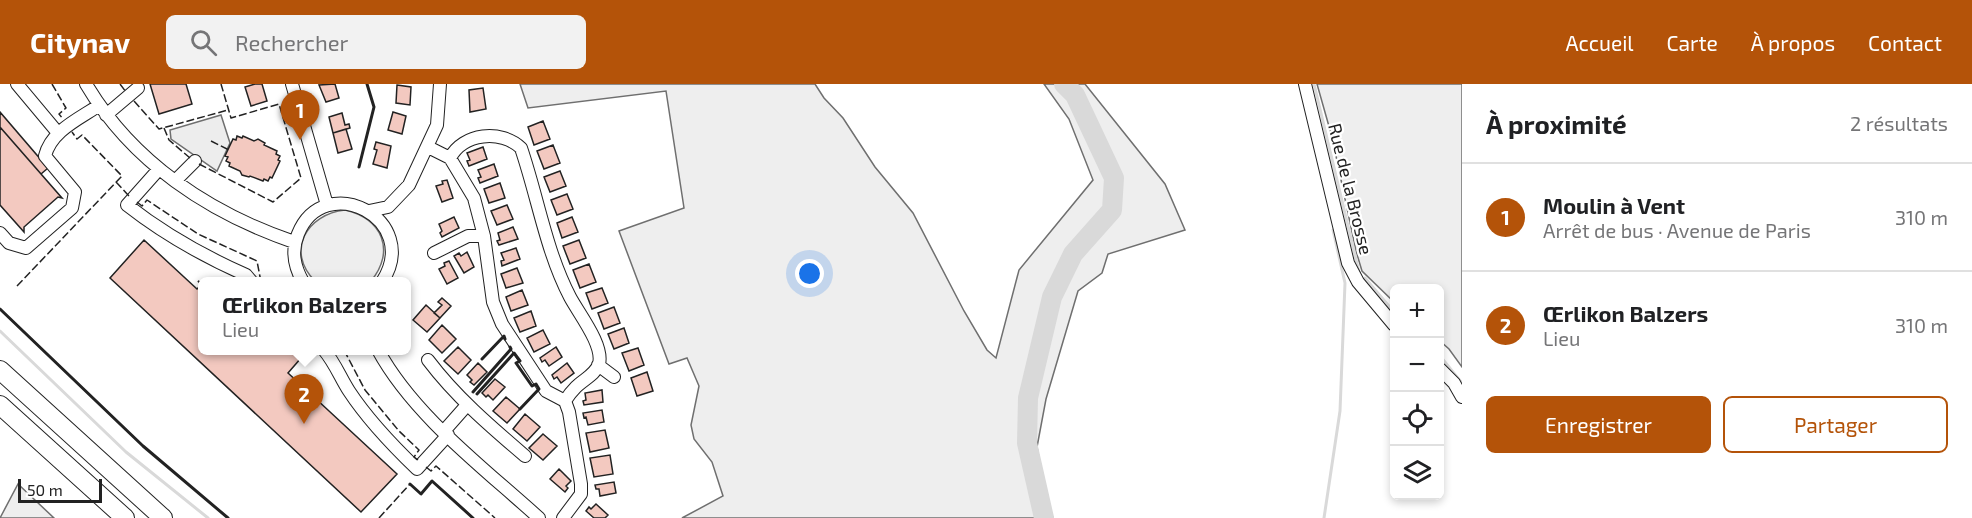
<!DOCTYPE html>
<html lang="fr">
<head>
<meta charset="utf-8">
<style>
	body { margin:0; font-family:"Exo 2",sans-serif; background:#f2f2f2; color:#202124 }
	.controls { position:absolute; right:18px; bottom:18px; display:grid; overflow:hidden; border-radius:9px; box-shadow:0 3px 9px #0003 }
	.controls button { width:54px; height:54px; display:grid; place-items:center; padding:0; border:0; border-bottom:2px solid #e0e0e0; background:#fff; color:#202124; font:30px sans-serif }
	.scale { position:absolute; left:18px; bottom:15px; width:84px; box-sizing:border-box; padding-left:6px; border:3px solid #222; border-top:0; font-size:16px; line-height:21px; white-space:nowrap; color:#222; -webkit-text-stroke:4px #fff; paint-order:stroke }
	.you { position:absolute; left:810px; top:190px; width:21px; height:21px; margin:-15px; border:4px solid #fff; border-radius:50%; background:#1a73e8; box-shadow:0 0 0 9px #1a73e833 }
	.badge { display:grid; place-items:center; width:39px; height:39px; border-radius:50%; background:#b45309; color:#fff; font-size:20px; font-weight:700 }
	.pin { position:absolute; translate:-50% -50px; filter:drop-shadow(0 2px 3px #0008) }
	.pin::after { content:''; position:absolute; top:32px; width:21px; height:18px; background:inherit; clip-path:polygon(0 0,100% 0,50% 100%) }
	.popup { position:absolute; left:198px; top:193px; width:213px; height:78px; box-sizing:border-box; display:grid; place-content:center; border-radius:9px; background:#fff; filter:drop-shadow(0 2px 4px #0005); font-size:20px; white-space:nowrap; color:#757577 }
	.popup b { font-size:22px; color:#202124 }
	.popup::after { content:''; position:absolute; left:50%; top:100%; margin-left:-12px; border:12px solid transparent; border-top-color:#fff }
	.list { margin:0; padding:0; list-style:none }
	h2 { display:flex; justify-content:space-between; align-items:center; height:78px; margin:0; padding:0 24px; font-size:26px }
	h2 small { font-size:20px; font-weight:400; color:#757577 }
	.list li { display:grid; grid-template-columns:39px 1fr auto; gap:18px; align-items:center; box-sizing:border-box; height:108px; padding:0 24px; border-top:2px solid #e0e0e0 }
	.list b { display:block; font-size:22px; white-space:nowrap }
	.list p { margin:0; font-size:20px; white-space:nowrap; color:#757577 }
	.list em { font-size:20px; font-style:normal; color:#757577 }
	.actions { display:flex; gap:12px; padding:18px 24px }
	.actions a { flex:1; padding:14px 0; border:2px solid #b45309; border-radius:9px; text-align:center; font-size:21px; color:#b45309 }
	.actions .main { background:#b45309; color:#fff }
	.icon { flex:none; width:33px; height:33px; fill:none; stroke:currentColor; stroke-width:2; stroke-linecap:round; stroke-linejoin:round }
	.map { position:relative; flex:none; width:1462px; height:434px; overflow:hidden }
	header { display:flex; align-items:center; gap:36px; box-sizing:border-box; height:84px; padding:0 30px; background:#b45309; color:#fff }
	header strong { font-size:28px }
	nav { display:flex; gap:33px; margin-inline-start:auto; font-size:21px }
	.search { width:420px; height:54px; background:#f2f2f2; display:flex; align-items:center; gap:15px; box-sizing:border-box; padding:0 21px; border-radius:9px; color:#757577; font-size:22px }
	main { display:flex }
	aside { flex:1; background:#fff }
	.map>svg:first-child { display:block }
</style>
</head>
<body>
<header>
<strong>Citynav</strong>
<div class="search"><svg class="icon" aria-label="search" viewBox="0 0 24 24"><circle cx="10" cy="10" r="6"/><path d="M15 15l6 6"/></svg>Rechercher</div>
<nav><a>Accueil</a><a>Carte</a><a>À propos</a><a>Contact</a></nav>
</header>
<main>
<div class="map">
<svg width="1462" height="434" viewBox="0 0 1462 434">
	<rect width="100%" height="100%" fill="#fff"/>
	<path fill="#eee" stroke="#6f6f6f" stroke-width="1.5" d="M 520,0 L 815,0 L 824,14 L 843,34 L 875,83 L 913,129 L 964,227 L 987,266 L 996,274 L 1019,186 L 1093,96 L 1069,35 L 1044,0 L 1085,0 L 1165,100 L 1185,146 L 1108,170 L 1102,189 L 1078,207 L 1046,315 L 1037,363 L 1046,412 L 1053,434 L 682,434 L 723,412 L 712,378 L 694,355 L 691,341 L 699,302 L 687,274 L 669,280 L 619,147 L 684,124 L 666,7 L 528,24 Z
		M 1317,0 L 1462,0 L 1462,283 L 1449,265 L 1440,257 L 1440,204 L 1394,204 L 1394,218 L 1362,187 L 1356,167 L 1332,53 Z
		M 345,126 C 382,134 396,167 371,197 L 315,197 C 285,167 307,130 345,126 Z
		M 18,400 L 54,434 L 0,434 Z"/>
	<path fill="#ededed" stroke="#6f6f6f" stroke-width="1.5" d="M 221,31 L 230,59 L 217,87 L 171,55 L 170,46 Z"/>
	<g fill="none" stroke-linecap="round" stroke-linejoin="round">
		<path stroke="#d9d9d9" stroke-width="3" d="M 1314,0 L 1359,188
			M 1365,194 L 1394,228
			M 0,247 L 126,368 L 208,434
			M 1440,272 L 1462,299
			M 1324,434 L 1340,327 L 1345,199 L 1333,146"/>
		<path stroke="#d9d9d9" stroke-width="20" d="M 1044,434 L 1027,359 L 1028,314 L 1052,213 L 1073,170 L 1112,126 L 1114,94 L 1075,11 L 1064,0"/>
	</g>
	<path fill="#f3c9c0" stroke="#222" stroke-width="1.5" d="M 150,0 L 186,0 L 192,20 L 159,30 Z
		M 255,0 L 262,0 L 267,17 L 251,22 L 245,3 Z
		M 335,0 L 339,14 L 326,18 L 319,1 Z
		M 397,1 L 411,3 L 410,21 L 396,19 Z
		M 483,4 L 486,25 L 470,28 L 469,6 Z
		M 0,28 L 48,84 L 41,90 L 0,43 Z
		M 393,28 L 406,32 L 402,50 L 388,46 Z
		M 342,29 L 345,41 L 349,40 L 350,44 L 333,49 L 329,33 Z
		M 543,37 L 550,55 L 534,61 L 528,43 Z
		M 0,43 L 62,114 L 58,113 L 24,143 L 24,148 L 0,121 Z
		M 346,45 L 352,65 L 338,69 L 333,49 Z
		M 237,52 L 242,54 L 243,52 L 254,57 L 258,55 L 265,59 L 264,61 L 277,67 L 276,70 L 280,72 L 278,76 L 280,77 L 272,94 L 270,93 L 268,97 L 264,95 L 263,97 L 250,92 L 249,93 L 242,91 L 240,87 L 229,82 L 230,79 L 226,77 L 228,73 L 225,72 L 233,55 L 236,56 Z
		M 376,58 L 391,62 L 387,84 L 373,80 L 377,66 L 374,65 Z
		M 553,61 L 560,79 L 544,85 L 537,67 Z
		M 483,63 L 487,75 L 469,82 L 467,77 L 470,76 L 467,69 Z
		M 494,80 L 498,92 L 480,99 L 478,94 L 481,93 L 478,86 Z
		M 560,87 L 566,102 L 550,108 L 544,93 Z
		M 447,96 L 453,114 L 442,118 L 436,102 L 443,100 L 442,97 Z
		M 500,99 L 505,114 L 489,119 L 484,105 Z
		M 567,110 L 573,125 L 557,131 L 551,116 Z
		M 507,121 L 513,135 L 497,141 L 491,127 Z
		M 454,133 L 459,144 L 442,153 L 440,149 L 442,147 L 439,140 Z
		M 572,133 L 578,148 L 562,154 L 557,139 Z
		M 513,143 L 518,155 L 499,161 L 497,157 L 500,156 L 498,149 Z
		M 144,156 L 197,205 L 201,201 L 198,197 L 202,199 L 202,266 L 308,266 L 288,289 L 397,390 L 361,428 L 110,194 Z
		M 579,156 L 586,174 L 570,180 L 563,162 Z
		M 516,164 L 520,175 L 502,182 L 501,177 L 504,176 L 501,169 Z
		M 467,168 L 474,183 L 464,189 L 454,172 L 459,169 L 461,172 Z
		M 449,177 L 458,194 L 447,200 L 439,185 L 445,182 L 444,179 Z
		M 589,180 L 596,198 L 580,204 L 573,186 Z
		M 517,184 L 523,199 L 506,204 L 501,190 Z
		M 602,204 L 608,219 L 592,225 L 586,209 Z
		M 522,206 L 528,221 L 511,227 L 506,213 Z
		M 442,214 L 451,222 L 440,234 L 434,229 L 442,221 L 438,218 Z
		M 426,221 L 440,234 L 427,248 L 413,236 Z
		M 614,223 L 620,239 L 604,245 L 598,229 Z
		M 531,227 L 536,242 L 520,248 L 514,234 Z
		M 442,241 L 456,255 L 442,269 L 429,256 Z
		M 624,244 L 629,259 L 614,265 L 608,250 Z
		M 543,246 L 550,260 L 534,268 L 527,254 Z
		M 458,263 L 471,276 L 458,290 L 444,277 Z
		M 556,263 L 562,273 L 549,282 L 545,276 L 542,278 L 540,274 Z
		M 638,264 L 644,281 L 629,287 L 622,269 Z
		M 478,279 L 487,288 L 474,301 L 470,298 L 472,296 L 467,291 Z
		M 567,279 L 574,289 L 561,299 L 557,293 L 554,295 L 552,291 Z
		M 647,288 L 653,307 L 637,312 L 631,294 Z
		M 495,295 L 505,303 L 493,316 L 488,311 L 486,313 L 482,309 Z
		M 602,306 L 603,318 L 584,321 L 583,317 L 586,316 L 585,309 Z
		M 506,313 L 520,325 L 507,339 L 493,327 Z
		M 602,326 L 604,338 L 588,341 L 586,333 L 584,334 L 583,329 Z
		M 525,330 L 540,343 L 527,357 L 513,345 Z
		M 605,346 L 609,364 L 590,368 L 586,349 Z
		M 543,350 L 557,362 L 543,376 L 529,364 Z
		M 610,371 L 613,390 L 594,393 L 590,374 Z
		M 559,385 L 571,397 L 566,402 L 568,404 L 565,408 L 550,395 Z
		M 614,398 L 616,409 L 600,412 L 599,405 L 596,405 L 595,401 Z
		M 596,420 L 608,431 L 605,434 L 594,434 L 586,427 L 589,423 L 591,425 Z"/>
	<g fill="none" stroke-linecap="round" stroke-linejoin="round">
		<g stroke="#222" stroke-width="14">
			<path id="minor" d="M 17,0 L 58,49
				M 86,0 C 132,78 209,129 294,158
				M 292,0 L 327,121
				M 1305,0 L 1348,179 L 1358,198 L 1394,241
				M 106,31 L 138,4
				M 428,63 L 450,74 L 474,114 L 484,152 L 493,218 L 502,240 L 546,307 L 565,317 L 569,328 L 581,400 L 581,410 L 563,434
				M 450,74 C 463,49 501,45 521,64 C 538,114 546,167 570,213 C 579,230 604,261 599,280 C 595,291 584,295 576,303 C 572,307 568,312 565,317
				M 159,85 L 127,121 C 164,150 203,172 246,191 L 252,198
				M 175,97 L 195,77
				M 369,127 L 388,123 L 409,101 L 437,41 L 440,0
				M 0,149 L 9,159 L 26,164 L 72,124 L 75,108 L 45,72 C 51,47 79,35 98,22
				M 434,169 L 468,152 L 484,152
				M 303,198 C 294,182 291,167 298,150 C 324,85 423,135 382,198
				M 324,266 C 335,279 340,293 349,307 C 368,336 392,361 417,385 L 448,351
				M 378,266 C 414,332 484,384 539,434
				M 428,276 C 456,313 490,342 525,372
				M 598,281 L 614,293
				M 1440,285 L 1454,299 L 1462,313
				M 444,347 L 467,321"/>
		</g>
		<g stroke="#222" stroke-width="20">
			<path id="highway" d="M 0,286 L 163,434
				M 0,321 L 125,434"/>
		</g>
		<use href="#minor" stroke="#fff" stroke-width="12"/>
		<use href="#highway" stroke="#fff" stroke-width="18"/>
		<path stroke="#222" stroke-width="1.5" stroke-dasharray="8 3" stroke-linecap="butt" d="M 52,0 L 66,24 L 59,30 L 63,35
			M 120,0 L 126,8
			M 134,17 L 159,45 L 228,26
			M 164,44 L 169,56 L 190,74
			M 211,57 L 229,66
			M 199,80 L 273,118 L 301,94 L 279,20 L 231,34 L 221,0
			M 116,98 L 129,112
			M 137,118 L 142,122 L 147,116 L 198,150 L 257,177 L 261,198
			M 17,202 L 122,92 L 82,51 L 77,55 L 72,48
			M 344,266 L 365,306 L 399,347 L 419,366 L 414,373 L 418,376
			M 426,383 L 431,387 L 436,382 L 495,434
			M 379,434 L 410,400"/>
		<path stroke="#222" stroke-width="3" d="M 359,83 L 374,23 L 367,0
			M 0,225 L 143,362 L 228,434
			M 482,275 L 504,252 L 505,255
			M 473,308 L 511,265 L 510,263
			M 477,310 L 514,269 L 520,277 L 516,279 L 532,302 L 536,300 L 539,305 L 520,325
			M 410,400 L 421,410 L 432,397 L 473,434"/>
	</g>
	<g text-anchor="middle" stroke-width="4.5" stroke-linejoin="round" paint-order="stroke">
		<g font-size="18" fill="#222" stroke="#fff">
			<text transform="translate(1350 105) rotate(76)" y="6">Rue de la Brosse</text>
		</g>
	</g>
</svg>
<div class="controls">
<button>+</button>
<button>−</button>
<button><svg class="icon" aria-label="locate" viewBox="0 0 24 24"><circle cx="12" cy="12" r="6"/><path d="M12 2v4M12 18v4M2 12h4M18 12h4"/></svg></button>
<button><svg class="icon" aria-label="layers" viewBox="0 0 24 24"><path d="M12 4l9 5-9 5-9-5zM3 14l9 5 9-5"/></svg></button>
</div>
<div class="scale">50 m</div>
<div class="you"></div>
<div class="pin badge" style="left:300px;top:56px">1</div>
<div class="pin badge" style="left:304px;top:340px">2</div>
<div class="popup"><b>Œrlikon Balzers</b>Lieu</div>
</div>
<aside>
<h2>À proximité<small>2 résultats</small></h2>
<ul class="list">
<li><span class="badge">1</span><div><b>Moulin à Vent</b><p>Arrêt de bus · Avenue de Paris</p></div><em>310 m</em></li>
<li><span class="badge">2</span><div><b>Œrlikon Balzers</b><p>Lieu</p></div><em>310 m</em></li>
</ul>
<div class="actions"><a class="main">Enregistrer</a><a>Partager</a></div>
</aside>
</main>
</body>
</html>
